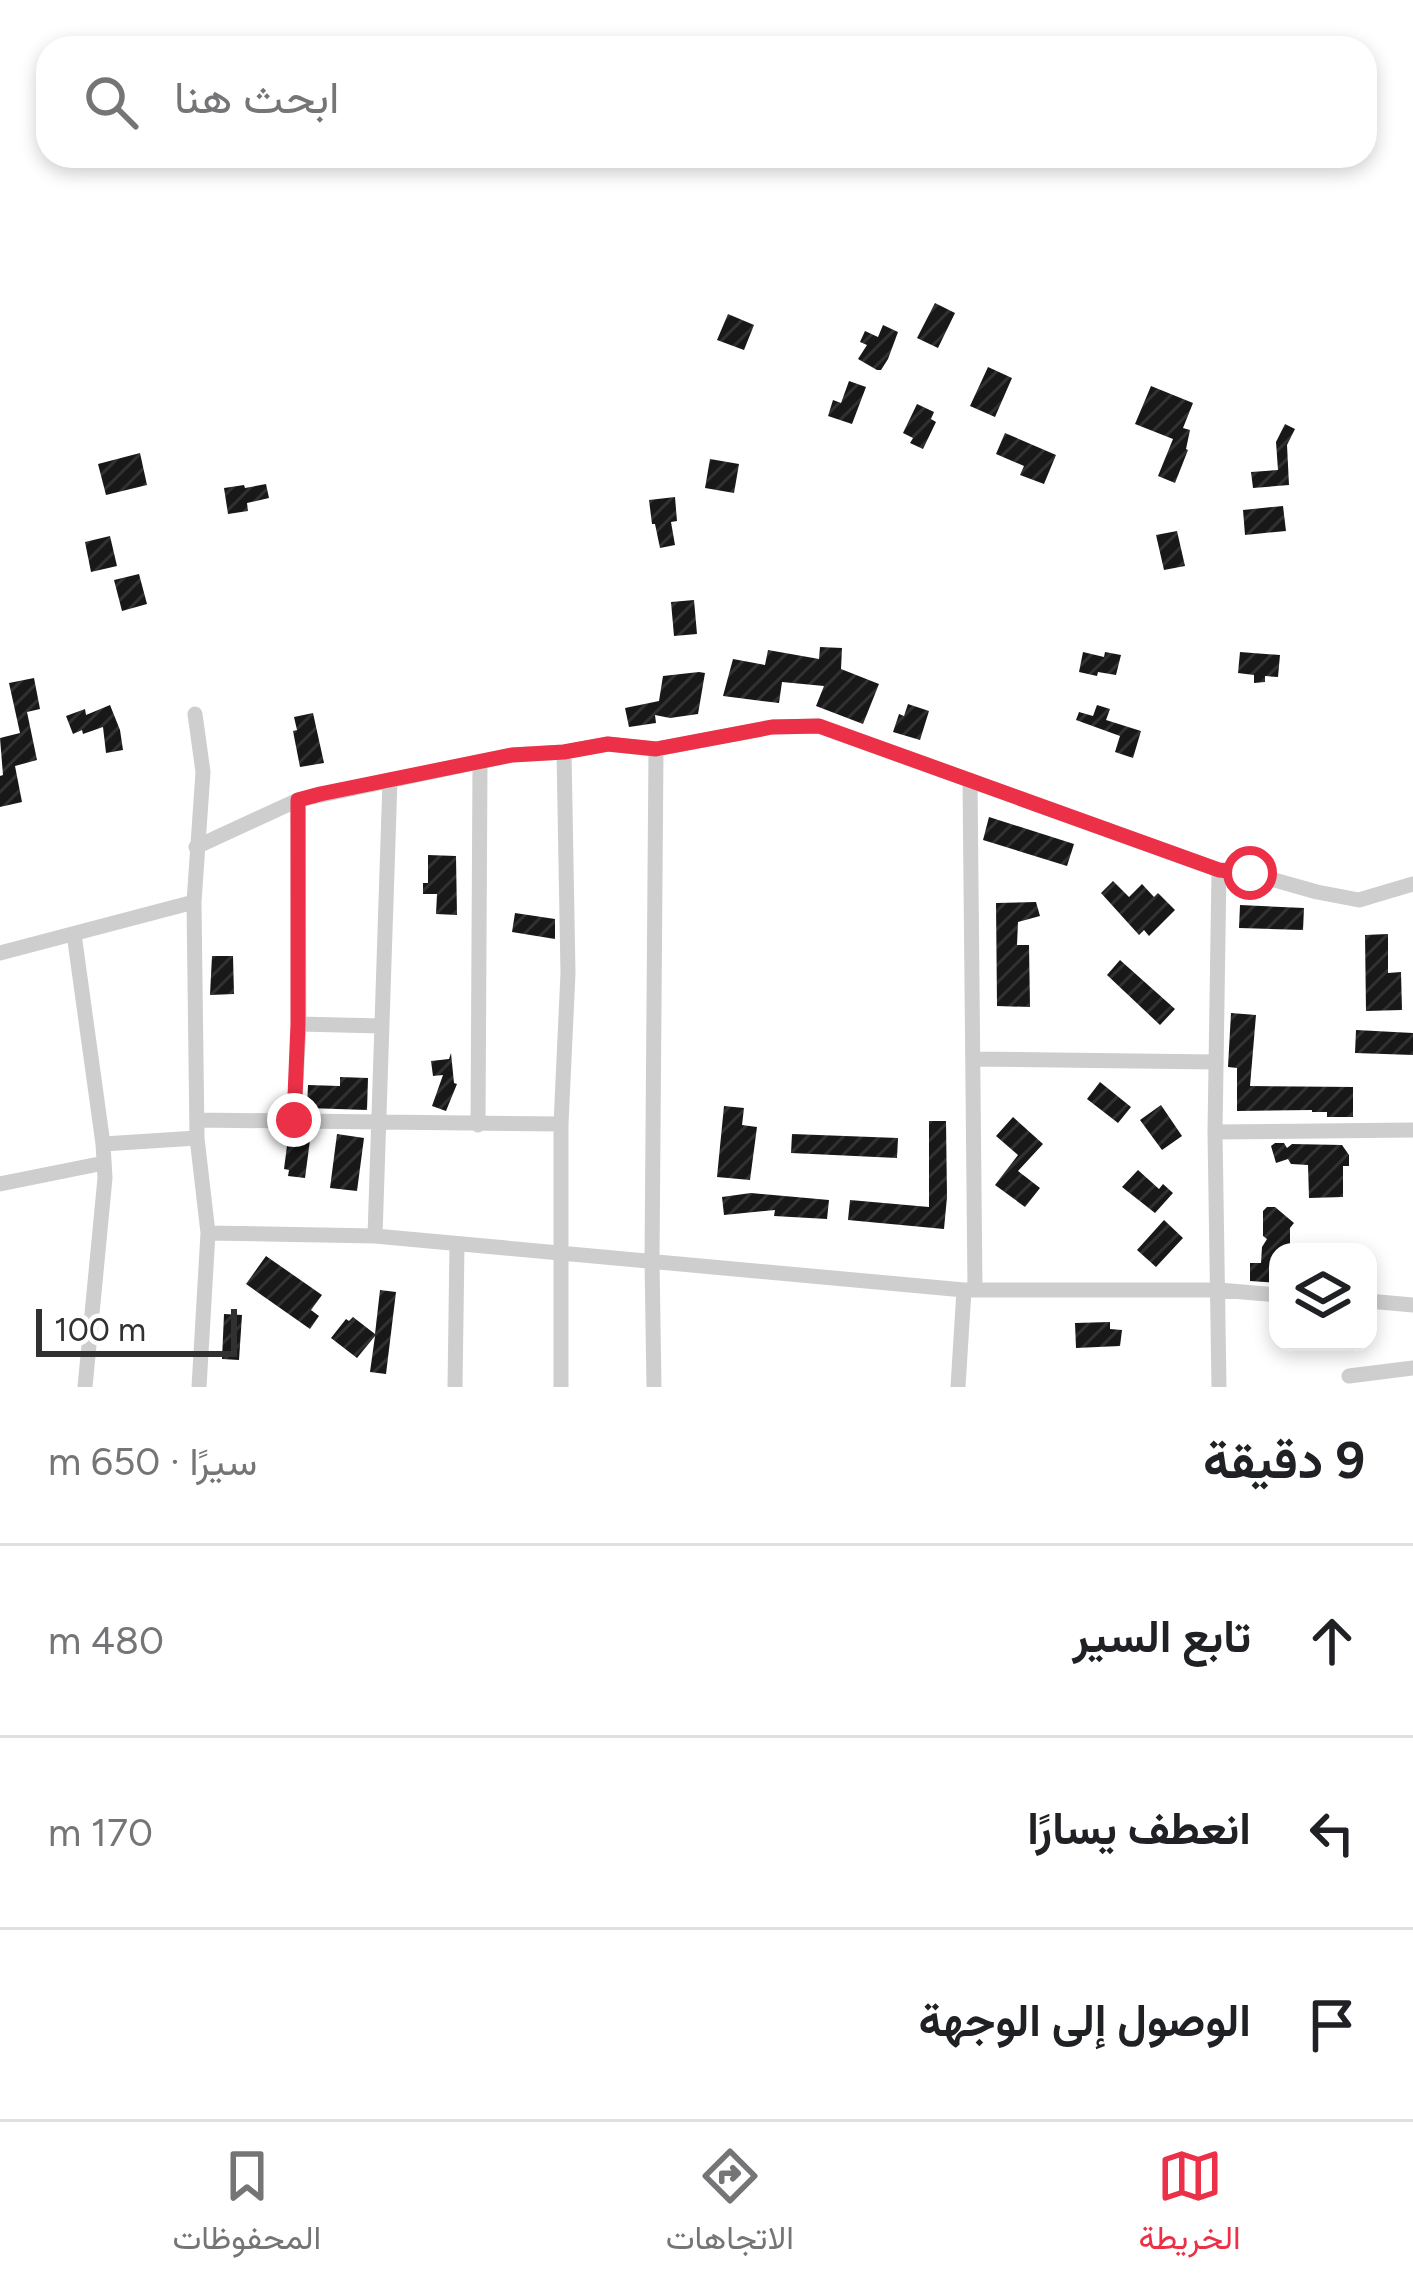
<!DOCTYPE html>
<html lang="ar">
<head>
<meta charset="utf-8">
<style>
	body { margin:0; font-family:Figtree,Vazirmatn,sans-serif; background:#f6f6f6; color:#202124; direction:rtl }
	.controls { position:absolute; right:36px; bottom:36px; display:grid; overflow:hidden; border-radius:24px; box-shadow:0 6px 18px #0003 }
	.controls button { width:108px; height:108px; display:grid; place-items:center; padding:0; border:0; border-bottom:3px solid #e0e0e0; background:#fff; color:#202124; font:60px sans-serif }
	.scale { position:absolute; left:36px; bottom:30px; width:201px; box-sizing:border-box; padding-left:12px; border:6px solid #313131; border-top:0; font-size:33px; line-height:42px; white-space:nowrap; color:#313131; -webkit-text-stroke:9px #fff; paint-order:stroke }
	.stop { position:absolute; width:36px; height:36px; margin:-27px; border:9px solid #eb3047; border-radius:50%; background:#fff }
	.stop.end { background:#eb3047; border-color:#fff; box-shadow:0 3px 12px #0008 }
	.list { margin:0; padding:0; list-style:none }
	h2 { display:flex; justify-content:space-between; align-items:center; height:156px; margin:0; padding:0 48px; font-size:51px }
	h2 small { font-size:39px; font-weight:400; color:#757577 }
	.list li { display:grid; grid-template-columns:78px 1fr auto; gap:36px; align-items:center; box-sizing:border-box; height:192px; padding:0 48px; border-top:3px solid #e0e0e0 }
	.list b { display:block; font-size:45px; white-space:nowrap }
	.list em { font-size:39px; font-style:normal; color:#757577 }
	.icon { flex:none; width:66px; height:66px; fill:none; stroke:currentColor; stroke-width:2; stroke-linecap:round; stroke-linejoin:round }
	.map { position:relative; flex:none; width:1413px; height:1387px; overflow:hidden; direction:ltr }
	.search { position:absolute; background:#fff; box-shadow:0 6px 18px #0003; left:36px; right:36px; top:36px; height:132px; display:flex; align-items:center; gap:30px; box-sizing:border-box; padding:0 42px; border-radius:36px; color:#757577; font-size:45px }
	.sheet { height:732px; background:#fff }
	nav { display:flex; justify-content:space-around; align-items:center; box-sizing:border-box; height:168px; border-top:3px solid #e0e0e0; background:#fff; font-size:33px; color:#757577 }
	nav a { display:grid; justify-items:center; gap:6px }
	nav .on { color:#eb3047 }
	.map>svg:first-child { display:block }
</style>
</head>
<body>
<div class="map">
<svg width="1413" height="1387" viewBox="0 0 1413 1387">
	<defs>
		<pattern id="building-hatch" width="6" height="6" patternUnits="userSpaceOnUse" patternTransform="scale(3)"><rect width="6" height="6" fill="#181818"/><path d="M-1 1l2-2M0 6l6-6M5 7l2-2" fill="none" stroke="#313131"/></pattern>
	</defs>
	<rect width="100%" height="100%" fill="#fff"/>
	<path fill="url(#building-hatch)" d="M 935,303 L 955,313 L 938,348 L 917,338 Z
		M 728,314 L 754,325 L 744,350 L 717,340 Z
		M 883,325 L 898,332 L 888,359 L 881,370 L 877,370 L 858,359 L 867,345 L 860,342 L 865,331 L 878,337 Z
		M 988,367 L 1012,378 L 995,417 L 970,406 Z
		M 849,381 L 866,387 L 852,424 L 828,416 L 833,400 L 841,403 Z
		M 1151,386 L 1193,403 L 1183,428 L 1190,430 L 1186,449 L 1188,450 L 1175,483 L 1158,476 L 1173,439 L 1135,424 Z
		M 917,404 L 934,412 L 931,419 L 936,422 L 923,449 L 910,443 L 913,438 L 903,433 Z
		M 1285,424 L 1295,429 L 1287,445 L 1289,485 L 1253,488 L 1251,472 L 1278,470 L 1276,442 Z
		M 1005,433 L 1056,455 L 1044,484 L 1020,475 L 1024,466 L 996,454 Z
		M 140,453 L 147,485 L 106,495 L 98,464 Z
		M 710,459 L 739,464 L 734,493 L 705,488 Z
		M 266,484 L 269,498 L 247,503 L 248,511 L 228,514 L 224,488 L 244,485 L 245,488 Z
		M 675,497 L 677,521 L 671,522 L 675,545 L 660,548 L 655,524 L 652,524 L 649,500 Z
		M 1283,506 L 1286,531 L 1245,535 L 1243,510 Z
		M 1177,531 L 1185,566 L 1164,570 L 1156,535 Z
		M 110,536 L 117,566 L 91,572 L 85,542 Z
		M 139,574 L 147,604 L 122,611 L 114,580 Z
		M 694,600 L 697,634 L 674,636 L 671,602 Z
		M 820,647 L 842,648 L 841,669 L 879,684 L 863,724 L 816,706 L 824,686 L 782,682 L 779,703 L 723,696 L 733,659 L 765,665 L 768,650 L 819,659 Z
		M 1083,652 L 1104,657 L 1105,652 L 1121,655 L 1116,675 L 1098,672 L 1097,676 L 1079,672 Z
		M 1240,652 L 1280,655 L 1278,677 L 1265,676 L 1265,682 L 1254,683 L 1254,675 L 1238,673 Z
		M 699,672 L 705,673 L 698,714 L 670,718 L 655,715 L 656,723 L 629,727 L 625,708 L 659,701 L 663,676 Z
		M 34,678 L 40,709 L 27,712 L 37,760 L 15,766 L 22,802 L 0,807 L 0,776 L 3,775 L 0,738 L 20,733 L 9,683 Z
		M 908,704 L 929,711 L 920,740 L 893,732 L 899,714 L 904,716 Z
		M 110,705 L 120,730 L 123,750 L 106,753 L 103,727 L 83,734 L 82,730 L 73,734 L 66,716 L 85,709 L 86,715 Z
		M 1097,705 L 1110,709 L 1106,720 L 1141,731 L 1133,758 L 1115,752 L 1120,736 L 1076,720 L 1079,712 L 1093,716 Z
		M 313,713 L 324,763 L 300,767 L 293,731 L 297,730 L 294,717 Z
		M 989,817 L 1074,844 L 1067,866 L 983,840 Z
		M 428,855 L 456,856 L 457,915 L 436,914 L 437,894 L 423,894 L 423,883 L 428,883 Z
		M 1113,881 L 1129,897 L 1142,884 L 1154,897 L 1158,893 L 1175,910 L 1149,936 L 1144,930 L 1139,935 L 1101,893 Z
		M 1036,902 L 1040,916 L 1018,922 L 1017,945 L 1029,945 L 1030,1007 L 997,1006 L 996,903 Z
		M 1240,905 L 1304,908 L 1303,930 L 1239,928 Z
		M 515,913 L 555,919 L 555,939 L 512,932 Z
		M 1388,934 L 1388,973 L 1401,972 L 1402,1010 L 1366,1011 L 1365,935 Z
		M 212,956 L 233,956 L 234,994 L 210,995 Z
		M 1120,960 L 1175,1009 L 1160,1025 L 1107,975 Z
		M 1231,1013 L 1256,1015 L 1250,1086 L 1353,1087 L 1353,1117 L 1327,1117 L 1327,1112 L 1312,1112 L 1312,1110 L 1237,1111 L 1237,1068 L 1228,1067 Z
		M 1356,1030 L 1413,1033 L 1413,1055 L 1355,1053 Z
		M 451,1053 L 454,1083 L 457,1084 L 446,1111 L 432,1106 L 443,1075 L 433,1076 L 431,1061 L 449,1059 Z
		M 340,1077 L 368,1078 L 367,1110 L 307,1108 L 308,1085 L 340,1086 Z
		M 1100,1082 L 1131,1107 L 1118,1123 L 1087,1099 Z
		M 1161,1105 L 1182,1136 L 1162,1150 L 1140,1120 Z
		M 724,1106 L 744,1108 L 742,1125 L 757,1127 L 750,1180 L 717,1177 Z
		M 1013,1117 L 1043,1144 L 1018,1171 L 1040,1188 L 1025,1207 L 995,1185 L 1018,1155 L 996,1136 Z
		M 929,1121 L 946,1121 L 947,1197 L 944,1229 L 848,1220 L 850,1200 L 929,1207 Z
		M 337,1134 L 364,1138 L 357,1191 L 330,1188 Z
		M 792,1134 L 898,1138 L 897,1158 L 791,1153 Z
		M 288,1138 L 310,1140 L 305,1178 L 288,1176 L 289,1170 L 284,1169 Z
		M 1275,1143 L 1284,1143 L 1287,1148 L 1292,1144 L 1342,1145 L 1349,1155 L 1349,1166 L 1343,1166 L 1343,1197 L 1309,1198 L 1308,1165 L 1291,1164 L 1288,1159 L 1276,1163 L 1271,1146 Z
		M 1138,1170 L 1159,1189 L 1163,1184 L 1173,1193 L 1155,1213 L 1122,1187 Z
		M 751,1193 L 829,1200 L 827,1219 L 774,1216 L 775,1210 L 724,1215 L 722,1197 Z
		M 1267,1207 L 1275,1207 L 1294,1223 L 1290,1228 L 1290,1245 L 1284,1252 L 1278,1252 L 1278,1283 L 1250,1281 L 1250,1263 L 1261,1263 L 1262,1247 L 1267,1239 L 1263,1236 L 1263,1211 Z
		M 1164,1220 L 1183,1238 L 1156,1267 L 1137,1250 Z
		M 266,1256 L 322,1295 L 311,1310 L 319,1316 L 310,1329 L 246,1284 Z
		M 380,1290 L 396,1292 L 386,1374 L 370,1372 L 375,1336 L 357,1358 L 331,1338 L 346,1319 L 349,1321 L 353,1317 L 375,1334 Z
		M 224,1314 L 242,1315 L 239,1360 L 222,1359 Z
		M 1110,1322 L 1110,1329 L 1122,1330 L 1120,1346 L 1076,1348 L 1075,1323 Z"/>
	<g fill="none" stroke-linecap="round" stroke-linejoin="round">
		<path stroke="#cecece" stroke-width="15" d="M 195,714 L 203,772 L 194,902 L 197,1138 L 208,1233 L 199,1387
			M 970,780 L 975,1290
			M 196,847 L 298,800 L 511,755 L 564,752 L 607,744 L 656,749 L 772,727 L 819,726 L 1219,870 L 1215,1132 L 1219,1387
			M 1219,870 L 1250,873 L 1317,892 L 1359,900 L 1413,884
			M 74,934 L 103,1144 L 105,1178 L 85,1387
			M 0,953 L 194,902
			M 299,1024 L 381,1026
			M 973,1059 L 1216,1062
			M 198,1120 L 561,1124
			M 294,1120 L 299,1024 L 298,800
			M 478,1125 L 480,763
			M 1215,1132 L 1413,1130
			M 103,1144 L 197,1138
			M 0,1184 L 104,1163
			M 208,1233 L 375,1236 L 964,1290 L 1219,1290 L 1278,1295
			M 375,1236 L 390,780
			M 1368,1301 L 1413,1305
			M 1349,1376 L 1413,1368
			M 455,1387 L 457,1244
			M 561,1387 L 561,1124 L 568,973 L 564,752
			M 654,1387 L 652,1261 L 656,749
			M 958,1387 L 964,1290"/>
	</g>
	<g fill="none" stroke-linecap="round" stroke-linejoin="round">
		<path stroke="#eb3047" stroke-width="15" d="M 294,1120 L 298,1024 L 298,800 L 320,794 L 512,755 L 564,752 L 608,744 L 656,749 L 772,727 L 819,726 L 1219,870 L 1250,873"/>
	</g>
</svg>
<div class="controls">
<button><svg class="icon" aria-label="layers" viewBox="0 0 24 24"><path d="M12 4l9 5-9 5-9-5zM3 14l9 5 9-5"/></svg></button>
</div>
<div class="scale">100 m</div>
<div class="stop" style="left:1250px;top:873px"></div>
<div class="stop end" style="left:294px;top:1120px"></div>
<div class="search"><svg class="icon" aria-label="search" viewBox="0 0 24 24"><circle cx="10" cy="10" r="6"/><path d="M15 15l6 6"/></svg>ابحث هنا</div>
</div>
<section class="sheet">
<h2>9 دقيقة<small>سيرًا · 650 m</small></h2>
<ul class="list">
<li><svg class="icon" aria-label="ahead" viewBox="0 0 24 24"><path d="M12 20V5M6 11l6-6 6 6"/></svg><div><b>تابع السير</b></div><em>480 m</em></li>
<li><svg class="icon" aria-label="left" viewBox="0 0 24 24"><path d="M17 20v-9H6M10 6l-5 5 5 5"/></svg><div><b>انعطف يسارًا</b></div><em>170 m</em></li>
<li><svg class="icon" aria-label="arrive" viewBox="0 0 24 24"><path d="M6 21V4h12l-3 4 3 4H6"/></svg><div><b>الوصول إلى الوجهة</b></div></li>
</ul>
</section>
<nav>
<a class="on"><svg class="icon" aria-label="map" viewBox="0 0 24 24"><path d="M3 6l6-2 6 2 6-2v14l-6 2-6-2-6 2zM9 4v14M15 6v14"/></svg>الخريطة</a>
<a><svg class="icon" aria-label="directions" viewBox="0 0 24 24"><path d="M12 3l9 9-9 9-9-9zM9 14v-3h6M13 9l2 2-2 2"/></svg>الاتجاهات</a>
<a><svg class="icon" aria-label="saved" viewBox="0 0 24 24"><path d="M7 4h10v16l-5-4-5 4z"/></svg>المحفوظات</a>
</nav>
</body>
</html>
